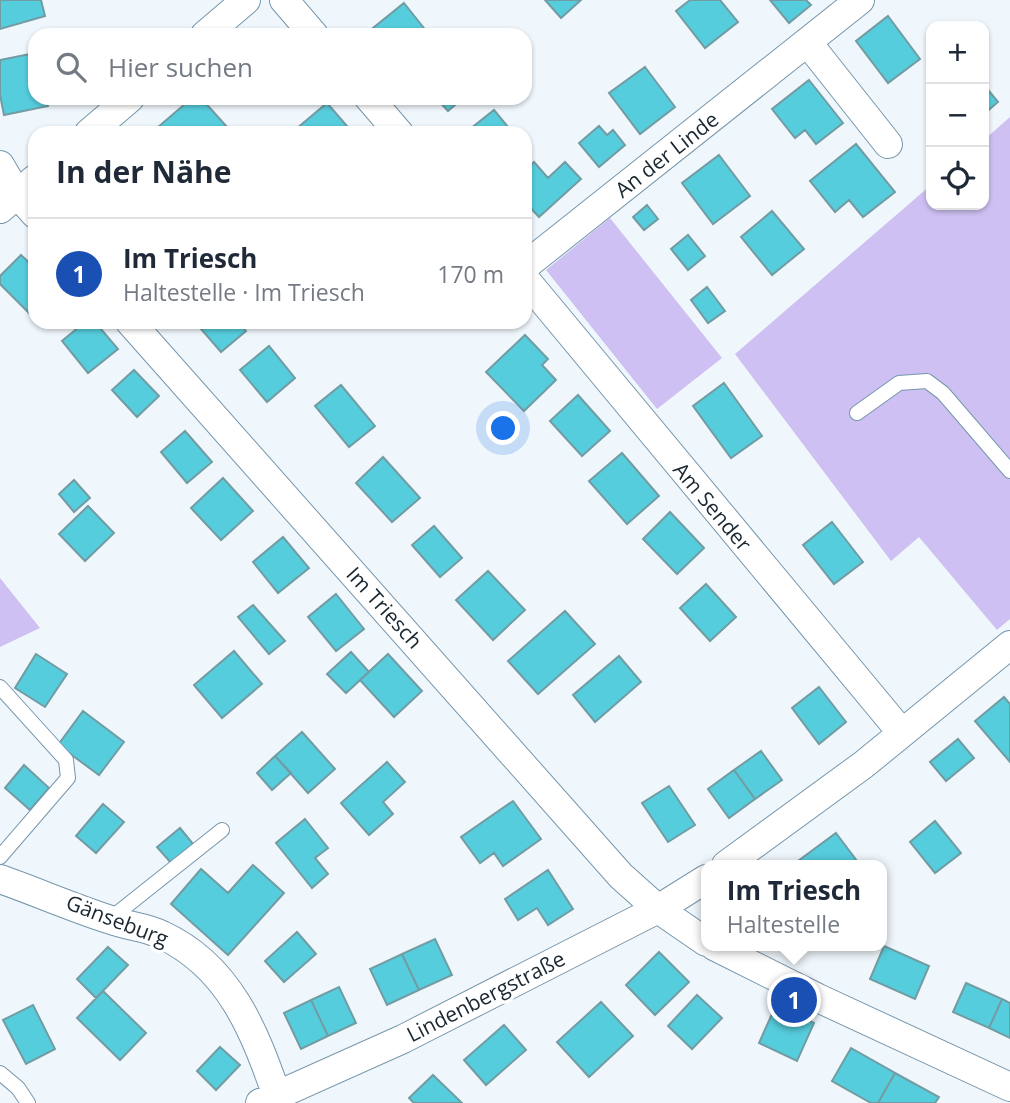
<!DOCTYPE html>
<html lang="de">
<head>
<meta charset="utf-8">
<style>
	body { margin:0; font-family:"Open Sans",sans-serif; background:#f6f6f7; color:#1f2937 }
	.controls { position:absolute; right:21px; top:21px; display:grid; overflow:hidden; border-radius:14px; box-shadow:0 2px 5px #0004 }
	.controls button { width:63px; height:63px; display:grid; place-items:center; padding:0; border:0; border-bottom:2px solid #e0e1e3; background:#fff; color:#1f2937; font:35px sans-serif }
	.you { position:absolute; left:504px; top:429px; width:24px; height:24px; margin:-18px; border:5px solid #fff; border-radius:50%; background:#1a73e8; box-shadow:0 0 0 10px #1a73e833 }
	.badge { display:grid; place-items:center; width:46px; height:46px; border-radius:50%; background:#d93025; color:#fff; font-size:23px; font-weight:700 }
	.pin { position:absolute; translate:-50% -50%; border:4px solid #fff; box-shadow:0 2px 7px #0006 }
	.popup { position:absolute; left:701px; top:860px; width:186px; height:91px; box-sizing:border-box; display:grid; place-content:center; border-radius:14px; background:#fff; filter:drop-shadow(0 2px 5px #0005); font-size:23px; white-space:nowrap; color:#747a83 }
	.popup b { font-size:26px; color:#1f2937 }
	.popup::after { content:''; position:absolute; left:50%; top:100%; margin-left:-14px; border:14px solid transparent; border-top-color:#fff }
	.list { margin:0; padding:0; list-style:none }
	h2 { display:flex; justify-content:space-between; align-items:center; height:91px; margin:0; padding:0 28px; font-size:30px }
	h2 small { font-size:23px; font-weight:400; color:#747a83 }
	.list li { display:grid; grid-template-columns:46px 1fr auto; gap:21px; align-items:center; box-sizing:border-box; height:112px; padding:0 28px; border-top:2px solid #e0e1e3 }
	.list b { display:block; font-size:26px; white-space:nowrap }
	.list p { margin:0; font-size:23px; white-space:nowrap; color:#747a83 }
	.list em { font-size:23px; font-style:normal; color:#747a83 }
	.icon { flex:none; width:38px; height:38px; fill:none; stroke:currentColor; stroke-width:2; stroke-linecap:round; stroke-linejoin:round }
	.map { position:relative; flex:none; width:1010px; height:1103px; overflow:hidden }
	.search { position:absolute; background:#fff; box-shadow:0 2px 5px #0004; left:28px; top:28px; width:504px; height:77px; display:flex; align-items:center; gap:18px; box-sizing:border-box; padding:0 24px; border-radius:21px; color:#747a83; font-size:26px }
	.panel { position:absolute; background:#fff; box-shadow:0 2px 5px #0004; left:28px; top:126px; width:504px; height:203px; border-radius:21px }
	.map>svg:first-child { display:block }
</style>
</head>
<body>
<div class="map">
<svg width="1010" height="1103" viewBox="0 0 1010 1103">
	<rect width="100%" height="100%" fill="#f0f7fc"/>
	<path fill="#cec0f2" d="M 1010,117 L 1010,619 L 997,630 L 919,537 L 891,561 L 735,354 L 931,185 L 931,205 L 984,205 L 984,140 Z
		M 610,218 L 722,358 L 657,409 L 546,270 Z
		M 0,578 L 40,628 L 0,647 Z"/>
	<path fill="#56cddd" stroke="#719ca3" stroke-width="2" d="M 0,0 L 41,0 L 45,16 L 0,29 Z
		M 545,0 L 581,0 L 561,18 Z
		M 690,0 L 720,0 L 738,22 L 705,48 L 676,11 Z
		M 770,0 L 806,0 L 811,5 L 789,23 Z
		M 404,3 L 427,32 L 423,35 L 378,35 L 373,28 Z
		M 888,16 L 920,59 L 888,83 L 856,41 Z
		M 35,53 L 35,98 L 46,98 L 48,106 L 4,115 L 0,95 L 0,60 Z
		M 645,67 L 675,107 L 640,134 L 609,93 Z
		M 809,80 L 843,123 L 816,144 L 805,130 L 795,138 L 772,109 Z
		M 984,85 L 998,102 L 984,114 Z
		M 192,98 L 201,98 L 227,127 L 220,133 L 163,133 L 158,127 Z
		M 436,98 L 463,98 L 448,111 Z
		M 327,103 L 353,133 L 300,133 L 296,129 Z
		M 494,110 L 513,133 L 465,133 Z
		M 599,126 L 607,135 L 613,130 L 625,145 L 599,167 L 579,143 Z
		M 856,144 L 895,192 L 863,217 L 849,200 L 835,212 L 810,181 Z
		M 719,155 L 750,196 L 713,224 L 682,183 Z
		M 534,162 L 548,178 L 565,162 L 581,179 L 539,217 L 525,202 L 525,171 Z
		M 647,205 L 658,219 L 644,230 L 633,217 Z
		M 772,211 L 804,249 L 772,275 L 741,237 Z
		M 688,235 L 705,256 L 688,270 L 671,249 Z
		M 21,255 L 35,268 L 35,311 L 31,315 L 0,284 L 0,276 Z
		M 707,287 L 725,311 L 708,323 L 691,300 Z
		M 85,322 L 95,322 L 118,349 L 88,373 L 62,341 Z
		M 195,322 L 239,322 L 246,331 L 221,352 Z
		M 525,335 L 548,359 L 542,365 L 556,380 L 524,411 L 486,372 Z
		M 269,346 L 295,378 L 267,402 L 240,370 Z
		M 134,370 L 159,396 L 137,417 L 112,390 Z
		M 724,383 L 762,436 L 731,458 L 693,406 Z
		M 341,385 L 375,426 L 349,447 L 315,406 Z
		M 578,395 L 610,431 L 582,456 L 550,421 Z
		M 185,431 L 212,462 L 187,483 L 161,452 Z
		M 622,453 L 659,496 L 627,524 L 589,481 Z
		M 383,457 L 420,498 L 392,522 L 356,483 Z
		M 223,478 L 253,511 L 221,540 L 191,508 Z
		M 74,480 L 90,498 L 74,512 L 59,494 Z
		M 88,506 L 114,533 L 85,561 L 59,534 Z
		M 670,512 L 704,548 L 677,574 L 643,539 Z
		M 832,522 L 863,562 L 834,584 L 803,545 Z
		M 434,526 L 462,558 L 440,577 L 412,545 Z
		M 283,537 L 309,568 L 278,593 L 253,562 Z
		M 488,571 L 525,610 L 493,640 L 456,600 Z
		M 706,584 L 736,617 L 710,641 L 680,608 Z
		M 336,594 L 364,629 L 336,651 L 308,617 Z
		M 253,605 L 285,641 L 269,654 L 238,617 Z
		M 565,611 L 595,644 L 538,694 L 508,661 Z
		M 234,651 L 262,684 L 222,718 L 194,685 Z
		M 351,652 L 369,672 L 346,693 L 327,674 Z
		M 36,654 L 67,674 L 45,707 L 15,688 Z
		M 388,654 L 422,691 L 394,717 L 360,680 Z
		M 619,656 L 641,682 L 595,722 L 573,695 Z
		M 819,687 L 846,722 L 819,744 L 792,708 Z
		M 1004,697 L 1010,704 L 1010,762 L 975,721 Z
		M 83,711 L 124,742 L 99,775 L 58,745 Z
		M 302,732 L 335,769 L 308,793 L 275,756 Z
		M 958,739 L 974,758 L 946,781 L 930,762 Z
		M 761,751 L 782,780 L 755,799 L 734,770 Z
		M 275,756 L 291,773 L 272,790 L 257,773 Z
		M 387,762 L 405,782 L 383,802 L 393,814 L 369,835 L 341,803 Z
		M 24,765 L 49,788 L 30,810 L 5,788 Z
		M 734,770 L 755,799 L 729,818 L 708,789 Z
		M 669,786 L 695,825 L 668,842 L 642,803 Z
		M 513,801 L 541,839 L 503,866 L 494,853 L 480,863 L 461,837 Z
		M 103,804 L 124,822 L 96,853 L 76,836 Z
		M 305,819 L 328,848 L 315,858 L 328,874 L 312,888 L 276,843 Z
		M 935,821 L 961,853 L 935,873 L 910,842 Z
		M 180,828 L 194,845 L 171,863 L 157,847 Z
		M 836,833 L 860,865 L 801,865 L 798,861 Z
		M 253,865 L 284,893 L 228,955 L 171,904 L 201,869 L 228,893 Z
		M 548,870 L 573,909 L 548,925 L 537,908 L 518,920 L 505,899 Z
		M 297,932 L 316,954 L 284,982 L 265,961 Z
		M 435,939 L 452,975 L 419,990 L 402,954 Z
		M 884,946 L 929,966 L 915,999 L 870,979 Z
		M 108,947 L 128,965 L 96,998 L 77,979 Z
		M 659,952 L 689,982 L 655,1015 L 626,985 Z
		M 402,954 L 419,990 L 387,1005 L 370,969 Z
		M 966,983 L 1002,999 L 989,1028 L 953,1012 Z
		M 339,987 L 356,1023 L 328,1036 L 311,1000 Z
		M 103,991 L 146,1033 L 120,1060 L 77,1018 Z
		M 697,995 L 722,1018 L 692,1049 L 668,1026 Z
		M 1002,999 L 1010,1003 L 1010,1038 L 989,1028 Z
		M 311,1000 L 328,1036 L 301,1049 L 284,1013 Z
		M 601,1002 L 633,1036 L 589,1077 L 557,1042 Z
		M 33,1005 L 55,1049 L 26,1064 L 3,1020 Z
		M 776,1005 L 814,1023 L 797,1061 L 759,1043 Z
		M 504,1025 L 526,1050 L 486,1085 L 464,1060 Z
		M 220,1047 L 240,1065 L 216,1090 L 197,1071 Z
		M 851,1048 L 895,1073 L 878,1103 L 871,1103 L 832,1081 Z
		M 895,1073 L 939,1097 L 935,1103 L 878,1103 Z
		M 433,1075 L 462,1103 L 414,1103 L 409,1098 Z"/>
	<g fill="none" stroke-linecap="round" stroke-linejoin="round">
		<g stroke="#7696ac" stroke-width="16">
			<path id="service" d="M 857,413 L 899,383 L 927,381 L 943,393 L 1010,471
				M 0,687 L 66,760 L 68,778 L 0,857
				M 110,919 L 222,830
				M 0,1073 L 18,1088 L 28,1103"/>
		</g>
		<g stroke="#7696ac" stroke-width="30">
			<path id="minor" d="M 284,0 L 314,35
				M 205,35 L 246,0
				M 808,43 L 888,144
				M 369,98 L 399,133
				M 89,133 L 130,98
				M 0,165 L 17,194 L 35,214
				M 0,209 L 35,179
				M 525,266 L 860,0
				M 525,279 L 902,733
				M 130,322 L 621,876 L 658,909 L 706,942
				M 726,865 L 863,765 L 1010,645
				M 0,879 C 37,892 73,908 111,920 C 127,926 147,927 162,935 C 229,966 254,1030 277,1096
				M 714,946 L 818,998 L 1010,1087
				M 260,1103 L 403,1039 L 658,909 L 706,879"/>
		</g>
		<use href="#service" stroke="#fff" stroke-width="14"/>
		<use href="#minor" stroke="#fff" stroke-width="28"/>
	</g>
	<g text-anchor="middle" stroke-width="7" stroke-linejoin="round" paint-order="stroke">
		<g font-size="21" fill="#1a2730" stroke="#fff">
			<text transform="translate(667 155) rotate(-38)" y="7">An der Linde</text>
			<text transform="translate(712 507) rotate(50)" y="7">Am Sender</text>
			<text transform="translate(384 608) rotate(48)" y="7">Im Triesch</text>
			<text transform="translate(117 921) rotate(21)" y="7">Gänseburg</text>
			<text transform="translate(486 997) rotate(-27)" y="7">Lindenbergstraße</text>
		</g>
	</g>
</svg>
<div class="controls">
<button>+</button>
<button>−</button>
<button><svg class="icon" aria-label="locate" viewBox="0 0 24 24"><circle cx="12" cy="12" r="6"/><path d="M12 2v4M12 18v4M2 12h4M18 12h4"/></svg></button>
</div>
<div class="you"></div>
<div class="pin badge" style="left:794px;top:1000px;background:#1a4fb4">1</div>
<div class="popup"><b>Im Triesch</b>Haltestelle</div>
<div class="search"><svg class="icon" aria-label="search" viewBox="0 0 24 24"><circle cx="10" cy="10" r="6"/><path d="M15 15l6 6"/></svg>Hier suchen</div>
<section class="panel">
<h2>In der Nähe<small></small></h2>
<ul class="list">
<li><span class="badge" style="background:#1a4fb4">1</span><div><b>Im Triesch</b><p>Haltestelle · Im Triesch</p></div><em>170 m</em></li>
</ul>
</section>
</div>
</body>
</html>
